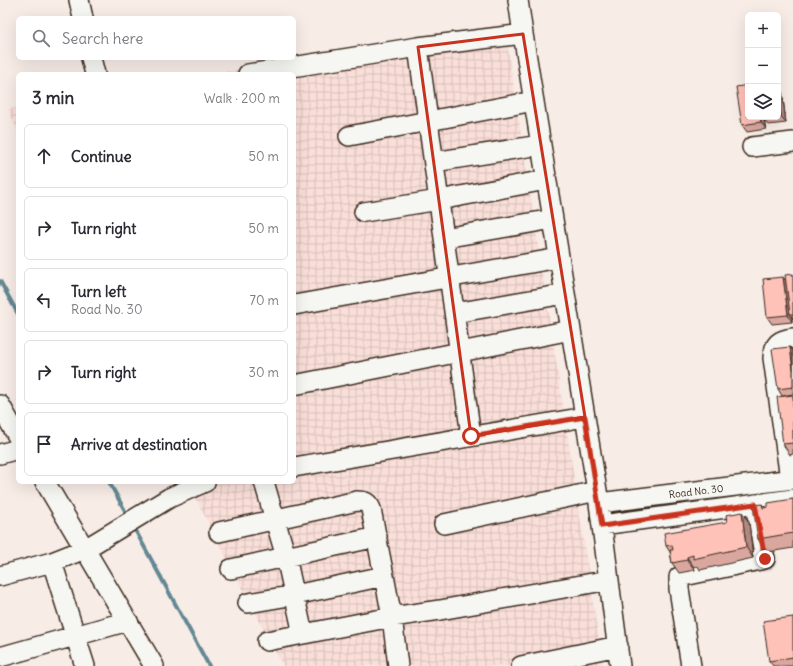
<!DOCTYPE html>
<html lang="en">
<head>
<meta charset="utf-8">
<style>
	body { margin:0; font-family:Delius,sans-serif; background:#f2f2f3; color:#2b2b33 }
	.controls { position:absolute; right:12px; top:12px; display:grid; overflow:hidden; border-radius:6px; box-shadow:0 4px 16px #0002 }
	.controls button { width:36px; height:36px; display:grid; place-items:center; padding:0; border:0; border-bottom:1px solid #e1e1e2; background:#fff; color:#2b2b33; font:20px sans-serif }
	.stop { position:absolute; width:12px; height:12px; margin:-9px; border:3px solid #c8321e; border-radius:50%; background:#fff }
	.stop.end { background:#c8321e; border-color:#fff; box-shadow:0 1px 4px #0008 }
	.list { margin:0; padding:0; list-style:none }
	h2 { display:flex; justify-content:space-between; align-items:center; height:52px; margin:0; padding:0 16px; font-size:17px }
	h2 small { font-size:13px; font-weight:400; color:#7c7c81 }
	.list li { display:grid; grid-template-columns:26px 1fr auto; gap:12px; align-items:center; box-sizing:border-box; height:64px; margin:0 8px 8px; padding:0 8px; border:1px solid #e1e1e2; border-radius:6px }
	.list b { display:block; font-size:15px; white-space:nowrap }
	.list p { margin:0; font-size:13px; white-space:nowrap; color:#7c7c81 }
	.list em { font-size:13px; font-style:normal; color:#7c7c81 }
	.icon { flex:none; width:22px; height:22px; fill:none; stroke:currentColor; stroke-width:2; stroke-linecap:round; stroke-linejoin:round }
	.map { position:relative; flex:none; width:793px; height:666px; overflow:hidden }
	.search { position:absolute; background:#fff; box-shadow:0 4px 16px #0002; left:16px; top:16px; width:280px; height:44px; display:flex; align-items:center; gap:10px; box-sizing:border-box; padding:0 14px; border-radius:6px; color:#7c7c81; font-size:15px }
	.panel { position:absolute; background:#fff; box-shadow:0 4px 16px #0002; left:16px; top:72px; width:280px; height:412px; border-radius:6px }
	.map>svg:first-child { display:block }
</style>
</head>
<body>
<div class="map">
<svg width="793" height="666" viewBox="0 0 793 666">
	<defs>
		<pattern id="industrial-grid" width="8" height="8" patternUnits="userSpaceOnUse"><rect width="8" height="8" fill="#fadfd9"/><path d="M0 4h8M4 0v8" fill="none" stroke="#d7c0ba"/></pattern>
	</defs>
	<rect width="100%" height="100%" fill="#f8ece7"/>
	<filter id="ink" filterUnits="userSpaceOnUse"><feTurbulence type="fractalNoise" baseFrequency=".025" numOctaves="2"/><feDisplacementMap in="SourceGraphic" scale="8" xChannelSelector="R" yChannelSelector="G"/><feConvolveMatrix kernelMatrix="1 2 1 2 8 2 1 2 1" color-interpolation-filters="sRGB"/></filter>
	<g filter="url(#ink)">
		<path fill="url(#industrial-grid)" d="M 504,24 L 603,666 L 283,666 L 187,482 L 294,482 L 294,74 L 213,74 Z
			M 18,108 L 18,132 L 8,109 Z"/>
		<g fill="none" stroke-linecap="round" stroke-linejoin="round">
			<path stroke="#648893" stroke-width="4" d="M 0,281 L 18,314
				M 109,482 L 128,516
				M 133,526 L 209,666"/>
			<g stroke="#3b2a1e" stroke-width="22">
				<path id="minor" d="M 79,0 L 83,18
					M 518,0 L 523,34 L 599,503 L 620,666
					M 418,47 L 471,436
					M 91,58 L 95,74
					M 248,74 L 418,47 L 523,34
					M 349,136 L 534,101
					M 752,147 L 793,142
					M 434,162 L 540,145
					M 364,212 L 439,200 L 546,180
					M 444,238 L 553,219
					M 294,305 L 559,258
					M 455,313 L 565,294
					M 294,385 L 571,330
					M 0,405 L 18,437
					M 0,454 L 18,449
					M 294,467 L 585,417
					M 790,479 L 773,358 C 774,343 779,340 793,338
					M 45,482 L 154,666
					M 264,482 L 286,557 L 303,634
					M 599,503 L 793,479
					M 444,524 L 597,491
					M 602,525 L 793,499
					M 219,532 L 357,501 C 365,501 368,502 371,509 L 392,617 L 398,666
					M 52,562 L 85,666
					M 231,569 L 377,537
					M 0,576 L 52,562 L 85,549 L 169,498 L 205,482
					M 248,603 L 295,595 L 384,576
					M 267,641 L 392,617 L 440,610 L 609,580
					M 0,657 L 128,621
					M 521,666 L 618,646
					M 691,666 L 679,589 L 679,577 L 765,559 L 755,504"/>
			</g>
			<use href="#minor" stroke="#f6f6f2" stroke-width="19"/>
		</g>
		<path fill="#daa79f" stroke="#3b2a1e" d="M 778,78 L 781,82 L 786,123 L 768,125 L 764,120 L 766,129 L 747,132 L 742,125 L 748,117 L 778,117 Z
			M 793,274 L 793,319 L 792,317 L 792,322 L 772,324 L 767,317 L 786,280 Z
			M 793,351 L 793,394 L 782,396 L 778,389 Z
			M 793,395 L 793,454 L 790,455 L 783,444 Z
			M 793,499 L 793,548 L 768,552 L 758,539 L 762,504 L 765,507 L 768,507 Z
			M 749,522 L 753,558 L 700,570 L 698,566 L 694,567 L 695,570 L 679,573 L 672,563 L 670,552 L 666,546 Z
			M 793,617 L 793,666 L 773,666 L 769,661 Z"/>
		<path fill="#b28882" stroke="#3b2a1e" d="M 778,78 L 781,82 L 786,123 L 781,116 L 778,90 Z
			M 760,117 L 764,117 L 763,118 L 764,120 L 766,129 L 761,122 Z
			M 783,277 L 788,284 L 790,314 L 792,317 L 792,322 L 788,315 Z
			M 790,347 L 793,351 L 793,370 Z
			M 742,512 L 749,522 L 753,558 L 746,547 Z
			M 687,557 L 694,567 L 695,570 L 687,560 Z"/>
		<path fill="#fec2b9" stroke="#3b2a1e" d="M 748,85 L 748,117 L 760,117 L 761,122 L 742,125 L 736,87 Z
			M 778,90 L 781,116 L 778,116 Z
			M 763,117 L 771,117 L 763,118 Z
			M 793,274 L 793,314 L 790,314 L 785,275 Z
			M 783,277 L 788,315 L 767,317 L 763,279 Z
			M 790,347 L 793,370 L 793,387 L 778,389 L 772,349 Z
			M 793,395 L 793,443 L 783,444 L 777,397 Z
			M 793,499 L 793,533 L 758,539 L 753,505 L 762,504 L 763,508 L 768,507 L 768,503 Z
			M 742,512 L 746,547 L 693,559 L 693,555 L 687,557 L 687,560 L 672,563 L 670,550 L 673,550 L 672,545 L 666,546 L 664,533 L 727,522 L 726,515 Z
			M 793,617 L 793,657 L 769,661 L 763,621 Z"/>
	</g>
	<g fill="none" stroke-linecap="round" stroke-linejoin="round" filter="url(#ink)">
		<path stroke="#c8321e" stroke-width="5" d="M 471,436 L 585,417 L 602,526 L 755,504 L 765,559"/>
	</g>
	<path fill="none" stroke="#c8321e" stroke-width="3" stroke-linejoin="round" d="M 523,34 L 585,417 L 471,436 L 418,47 Z"/>
	<g text-anchor="middle" stroke-width="4" stroke-linejoin="round" paint-order="stroke">
		<g font-size="10" fill="#3b2a1e" stroke="#f6f6f2">
			<text transform="translate(696 491) rotate(-7)" y="4">Road No. 30</text>
		</g>
	</g>
</svg>
<div class="controls">
<button>+</button>
<button>−</button>
<button><svg class="icon" aria-label="layers" viewBox="0 0 24 24"><path d="M12 4l9 5-9 5-9-5zM3 14l9 5 9-5"/></svg></button>
</div>
<div class="stop" style="left:471px;top:436px"></div>
<div class="stop end" style="left:765px;top:559px"></div>
<div class="search"><svg class="icon" aria-label="search" viewBox="0 0 24 24"><circle cx="10" cy="10" r="6"/><path d="M15 15l6 6"/></svg>Search here</div>
<section class="panel">
<h2>3 min<small>Walk · 200 m</small></h2>
<ul class="list">
<li><svg class="icon" aria-label="ahead" viewBox="0 0 24 24"><path d="M12 20V5M6 11l6-6 6 6"/></svg><div><b>Continue</b></div><em>50 m</em></li>
<li><svg class="icon" aria-label="right" viewBox="0 0 24 24"><path d="M7 20v-9h11M14 6l5 5-5 5"/></svg><div><b>Turn right</b></div><em>50 m</em></li>
<li><svg class="icon" aria-label="left" viewBox="0 0 24 24"><path d="M17 20v-9H6M10 6l-5 5 5 5"/></svg><div><b>Turn left</b><p>Road No. 30</p></div><em>70 m</em></li>
<li><svg class="icon" aria-label="right" viewBox="0 0 24 24"><path d="M7 20v-9h11M14 6l5 5-5 5"/></svg><div><b>Turn right</b></div><em>30 m</em></li>
<li><svg class="icon" aria-label="arrive" viewBox="0 0 24 24"><path d="M6 21V4h12l-3 4 3 4H6"/></svg><div><b>Arrive at destination</b></div></li>
</ul>
</section>
</div>
</body>
</html>
